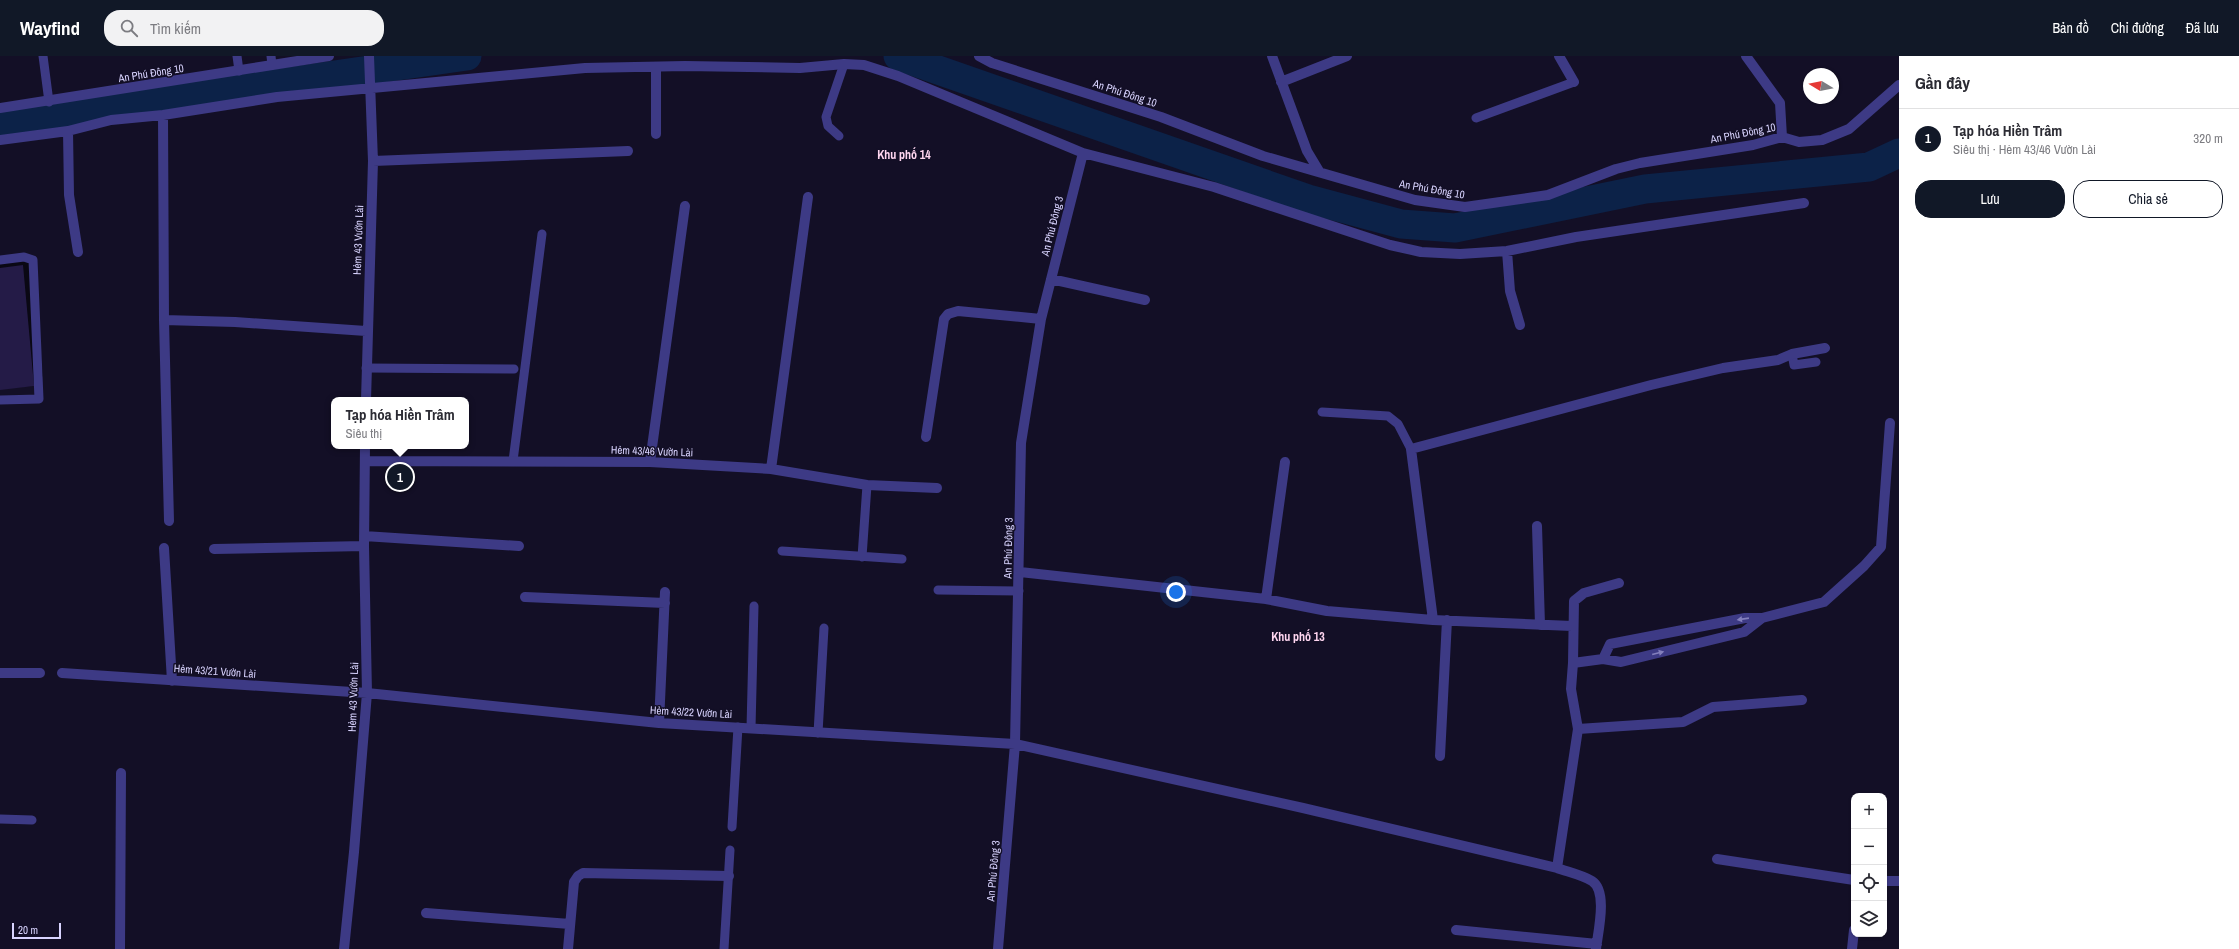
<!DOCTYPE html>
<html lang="vi">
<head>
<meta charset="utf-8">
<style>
	body { margin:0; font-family:"Archivo Narrow",sans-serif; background:#f2f2f3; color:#2b2b33 }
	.controls { position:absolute; right:12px; bottom:12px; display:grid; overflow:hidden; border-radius:8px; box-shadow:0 1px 3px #0004 }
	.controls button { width:36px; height:36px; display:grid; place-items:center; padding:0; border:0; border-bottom:1px solid #e1e1e2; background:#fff; color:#2b2b33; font:20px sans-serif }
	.compass { position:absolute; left:1803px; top:12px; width:36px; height:36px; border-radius:50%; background:#fff; box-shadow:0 1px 3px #0004; rotate:280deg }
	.scale { position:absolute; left:12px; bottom:10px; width:49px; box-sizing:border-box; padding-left:4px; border:2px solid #d9d4ff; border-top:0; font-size:11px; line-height:14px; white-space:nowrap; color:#d9d4ff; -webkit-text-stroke:3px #130f26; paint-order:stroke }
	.you { position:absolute; left:1176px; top:536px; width:14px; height:14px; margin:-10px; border:3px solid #fff; border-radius:50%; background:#1a73e8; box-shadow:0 0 0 6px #1a73e833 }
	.badge { display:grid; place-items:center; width:26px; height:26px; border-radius:50%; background:#111827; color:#fff; font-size:13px; font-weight:700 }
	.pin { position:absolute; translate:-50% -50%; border:2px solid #fff; box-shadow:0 1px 4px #0006 }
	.popup { position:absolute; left:331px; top:341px; width:138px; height:52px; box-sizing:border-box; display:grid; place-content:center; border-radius:8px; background:#fff; filter:drop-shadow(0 1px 3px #0005); font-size:13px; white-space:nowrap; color:#7c7c81 }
	.popup b { font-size:15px; color:#2b2b33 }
	.popup::after { content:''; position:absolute; left:50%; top:100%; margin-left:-8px; border:8px solid transparent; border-top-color:#fff }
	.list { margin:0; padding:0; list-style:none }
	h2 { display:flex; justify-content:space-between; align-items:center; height:52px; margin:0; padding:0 16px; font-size:17px }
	h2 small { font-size:13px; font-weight:400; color:#7c7c81 }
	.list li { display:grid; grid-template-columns:26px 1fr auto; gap:12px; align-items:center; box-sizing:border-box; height:60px; padding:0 16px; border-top:1px solid #e1e1e2 }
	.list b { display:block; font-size:15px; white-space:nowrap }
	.list p { margin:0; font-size:13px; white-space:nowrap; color:#7c7c81 }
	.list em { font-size:13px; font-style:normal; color:#7c7c81 }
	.actions { display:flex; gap:8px; padding:12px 16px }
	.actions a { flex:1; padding:9px 0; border:1px solid #111827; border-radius:16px; text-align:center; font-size:14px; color:#111827 }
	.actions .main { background:#111827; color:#fff }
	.icon { flex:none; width:22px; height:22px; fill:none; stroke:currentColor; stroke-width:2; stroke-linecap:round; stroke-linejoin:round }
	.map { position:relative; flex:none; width:1899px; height:893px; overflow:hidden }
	header { display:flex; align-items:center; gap:24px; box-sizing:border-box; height:56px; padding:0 20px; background:#111827; color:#fff }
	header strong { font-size:19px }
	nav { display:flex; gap:22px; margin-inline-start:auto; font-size:14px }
	.search { width:280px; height:36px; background:#f2f2f3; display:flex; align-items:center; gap:10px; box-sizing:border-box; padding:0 14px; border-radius:16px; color:#7c7c81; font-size:15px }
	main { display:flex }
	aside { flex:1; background:#fff }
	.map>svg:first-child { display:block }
</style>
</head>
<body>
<header>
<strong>Wayfind</strong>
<div class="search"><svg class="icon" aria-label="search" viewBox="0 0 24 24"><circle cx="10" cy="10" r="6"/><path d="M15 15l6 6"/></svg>Tìm kiếm</div>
<nav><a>Bản đồ</a><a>Chỉ đường</a><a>Đã lưu</a></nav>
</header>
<main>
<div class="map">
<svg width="1899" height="893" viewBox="0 0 1899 893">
	<rect width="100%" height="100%" fill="#130f26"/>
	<path fill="#0007" d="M 32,201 L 43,320 L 34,330 L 0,333 L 0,204 Z"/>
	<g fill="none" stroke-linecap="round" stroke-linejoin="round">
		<path stroke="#0c2248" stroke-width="29" d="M 898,0 L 1308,143 L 1401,168 L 1455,172 L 1645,133 L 1869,111 L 1899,97
			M 0,67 L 467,0"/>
	</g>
	<path fill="#241b47" d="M 23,209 L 34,330 L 0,334 L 0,212 Z"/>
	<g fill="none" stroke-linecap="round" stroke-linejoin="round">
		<path stroke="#3d3a85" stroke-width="9" d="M 43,0 L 49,46
			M 237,0 L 239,15
			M 271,0 L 272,9
			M 1476,62 L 1574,26
			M 839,80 L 828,70 L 826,61 L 844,8
			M 0,204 L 24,201 L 33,204 L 39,343 L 0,344
			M 1792,298 L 1794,309 L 1816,306
			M 366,312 L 514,313
			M 1322,356 L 1388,360 L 1398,368 L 1411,393
			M 513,405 L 542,178
			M 782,495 L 902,503
			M 862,501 L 867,429
			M 938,534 L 1019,535
			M 751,672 L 754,550
			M 818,677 L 824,572
			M 0,763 L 32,764
			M 732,771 L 738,671
			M 724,893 L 730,794"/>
		<path stroke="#3d3a85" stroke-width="10" d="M 979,0 L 992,7 L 1161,61 L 1263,100 L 1415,144 L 1465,151 L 1548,139 L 1616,113 L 1640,107 L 1753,89 L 1782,81 L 1799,86 L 1822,84 L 1849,73 L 1899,29
			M 1272,0 L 1307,95 L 1319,115
			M 1559,0 L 1574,26
			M 1746,0 L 1780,47 L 1782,81
			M 1281,26 L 1347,0
			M 0,52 L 329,0
			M 163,59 L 164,264 L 169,465
			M 68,75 L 111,64 L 163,59 L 277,41 L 585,12 L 685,10 L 800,12 L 844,8 L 864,9 L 898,20 L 1083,97 L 1214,131 L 1390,189 L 1421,196 L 1460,198 L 1507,195 L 1576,181 L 1804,147
			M 656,78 L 656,11
			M 0,84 L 68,75 L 69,139 L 78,196
			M 373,105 L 628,95
			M 1507,195 L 1510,235 L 1520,269
			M 1051,223 L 1145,244
			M 164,264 L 235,266 L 366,275
			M 366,344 L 373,105 L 369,0
			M 926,381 L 944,263 L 948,258 L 958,255 L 1041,263
			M 365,405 L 650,406 L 771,413 L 867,429 L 937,432
			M 650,406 L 685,150
			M 771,413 L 808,141
			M 1537,470 L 1540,569
			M 364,480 L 519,490
			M 164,492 L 172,625
			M 214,493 L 364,490
			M 1020,516 L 1266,543 L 1327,555 L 1433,564 L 1572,570
			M 525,541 L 665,547
			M 1266,543 L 1285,406
			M 1762,562 L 1824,546 L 1864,510 L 1881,491 L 1890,367
			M 1433,564 L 1411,393 L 1651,329 L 1723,312 L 1778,304 L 1792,298 L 1825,292
			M 1573,607 L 1574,545 L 1584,537 L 1619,527
			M 0,617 L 40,617
			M 62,617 L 367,637 L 659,667 L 1015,688 L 1303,752 L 1557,812 C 1568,816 1582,819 1592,825 C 1608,835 1598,876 1596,893
			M 659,667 L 665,536
			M 1578,673 L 1683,666 L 1713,651 L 1802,644
			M 1440,700 L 1447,564
			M 1717,803 L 1854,824
			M 1557,812 L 1578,673 L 1571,633 L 1573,607 L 1603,603 L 1621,606 L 1744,576 L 1762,562 L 1745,562 L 1610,588 L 1603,603
			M 1884,825 L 1899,825
			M 426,857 L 570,868
			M 1456,874 L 1597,888
			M 120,893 L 121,717
			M 344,893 L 354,796 L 367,637 L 364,490 L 365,390
			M 568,893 L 574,826 L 578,820 L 583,817 L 729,820
			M 998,893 L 1015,688 L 1021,387 L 1041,263 L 1083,97
			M 1852,893 L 1854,874"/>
	</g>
	<defs><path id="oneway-solid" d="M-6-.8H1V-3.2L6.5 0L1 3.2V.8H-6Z"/></defs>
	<g fill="#837fbc">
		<use href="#oneway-solid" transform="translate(1743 563) rotate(172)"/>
		<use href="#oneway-solid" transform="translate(1658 597) rotate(-14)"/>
	</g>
	<g text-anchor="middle" stroke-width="3" stroke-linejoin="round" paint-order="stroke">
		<g font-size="11" fill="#d9d4ff" stroke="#130f26">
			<text transform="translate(151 17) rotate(-9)" y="4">An Phú Đông 10</text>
			<text transform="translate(1125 37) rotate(18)" y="4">An Phú Đông 10</text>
			<text transform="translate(1743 77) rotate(-11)" y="4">An Phú Đông 10</text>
			<text transform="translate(1432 133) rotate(10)" y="4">An Phú Đông 10</text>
			<text transform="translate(1052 170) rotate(-76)" y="4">An Phú Đông 3</text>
			<text transform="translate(358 184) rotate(-88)" y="4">Hẻm 43 Vườn Lài</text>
			<text transform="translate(652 395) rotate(2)" y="4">Hẻm 43/46 Vườn Lài</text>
			<text transform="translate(1008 492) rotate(-89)" y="4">An Phú Đông 3</text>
			<text transform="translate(215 615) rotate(4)" y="4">Hẻm 43/21 Vườn Lài</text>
			<text transform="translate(353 641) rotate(-88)" y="4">Hẻm 43 Vườn Lài</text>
			<text transform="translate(691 656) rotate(3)" y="4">Hẻm 43/22 Vườn Lài</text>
			<text transform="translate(993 815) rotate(-85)" y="4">An Phú Đông 3</text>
		</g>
		<g font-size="12" font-weight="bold" fill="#ffd6f0" stroke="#130f26">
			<text x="904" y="103">Khu phố 14</text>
			<text x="1298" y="585">Khu phố 13</text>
		</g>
	</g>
</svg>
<div class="controls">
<button>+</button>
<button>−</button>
<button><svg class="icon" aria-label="locate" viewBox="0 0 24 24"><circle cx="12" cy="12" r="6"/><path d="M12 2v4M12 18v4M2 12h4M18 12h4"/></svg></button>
<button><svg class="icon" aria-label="layers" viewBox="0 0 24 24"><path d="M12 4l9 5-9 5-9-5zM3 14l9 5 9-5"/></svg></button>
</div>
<svg class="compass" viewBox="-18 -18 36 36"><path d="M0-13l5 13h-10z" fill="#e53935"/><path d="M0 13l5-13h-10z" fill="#7c7c81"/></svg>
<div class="scale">20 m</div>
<div class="you"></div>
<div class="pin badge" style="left:400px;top:421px">1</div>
<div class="popup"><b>Tạp hóa Hiền Trâm</b>Siêu thị</div>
</div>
<aside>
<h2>Gần đây<small></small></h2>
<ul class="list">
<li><span class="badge">1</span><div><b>Tạp hóa Hiền Trâm</b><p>Siêu thị · Hẻm 43/46 Vườn Lài</p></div><em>320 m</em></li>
</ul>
<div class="actions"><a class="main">Lưu</a><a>Chia sẻ</a></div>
</aside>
</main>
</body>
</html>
